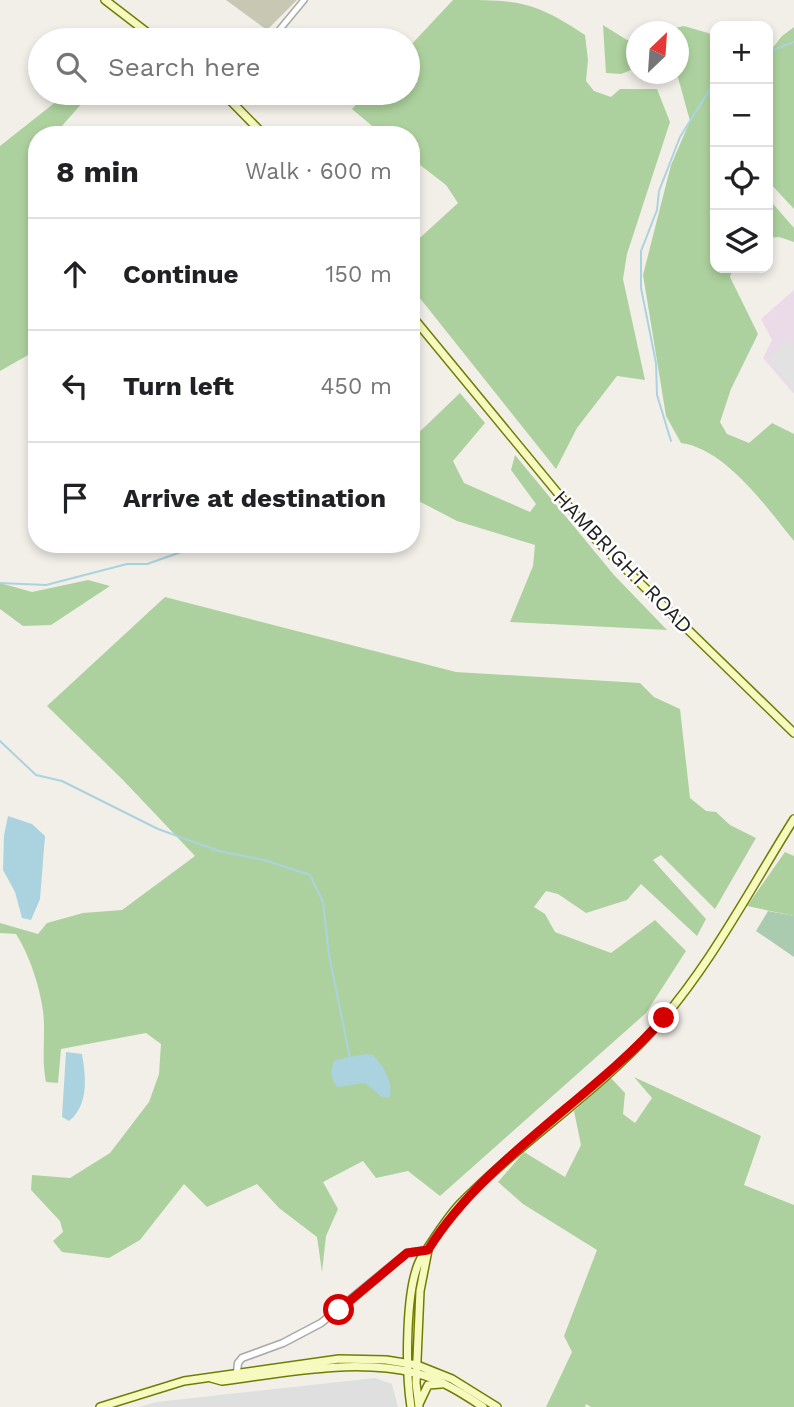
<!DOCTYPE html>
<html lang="en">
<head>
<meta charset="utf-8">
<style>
	body { margin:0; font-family:"Work Sans",sans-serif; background:#f2f2f2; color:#202124 }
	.controls { position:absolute; right:21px; top:21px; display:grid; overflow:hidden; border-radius:14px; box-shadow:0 4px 10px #0003 }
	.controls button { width:63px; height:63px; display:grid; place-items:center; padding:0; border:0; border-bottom:2px solid #e0e0e0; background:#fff; color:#202124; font:35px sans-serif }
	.compass { position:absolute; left:626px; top:21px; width:63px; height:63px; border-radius:50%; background:#fff; box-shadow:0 4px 10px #0003; rotate:25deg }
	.stop { position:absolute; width:21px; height:21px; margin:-16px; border:5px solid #d40000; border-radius:50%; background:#fff }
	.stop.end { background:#d40000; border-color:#fff; box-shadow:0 2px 7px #0008 }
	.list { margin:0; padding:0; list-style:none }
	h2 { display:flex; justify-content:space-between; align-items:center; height:91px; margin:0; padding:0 28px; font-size:30px }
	h2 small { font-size:23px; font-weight:400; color:#757577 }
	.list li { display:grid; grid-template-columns:46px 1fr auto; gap:21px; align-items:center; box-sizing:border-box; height:112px; padding:0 28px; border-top:2px solid #e0e0e0 }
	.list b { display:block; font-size:26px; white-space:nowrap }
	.list em { font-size:23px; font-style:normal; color:#757577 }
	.icon { flex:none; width:38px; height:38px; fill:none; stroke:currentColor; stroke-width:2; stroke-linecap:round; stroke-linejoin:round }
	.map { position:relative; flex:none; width:794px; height:1407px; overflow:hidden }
	.search { position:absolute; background:#fff; box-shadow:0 4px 10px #0003; left:28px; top:28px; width:392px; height:77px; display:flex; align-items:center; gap:18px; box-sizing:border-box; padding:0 24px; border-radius:38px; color:#757577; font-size:26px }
	.panel { position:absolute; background:#fff; box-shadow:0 4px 10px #0003; left:28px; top:126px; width:392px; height:427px; border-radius:28px }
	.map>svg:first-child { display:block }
</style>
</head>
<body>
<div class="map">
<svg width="794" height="1407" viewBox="0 0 794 1407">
	<rect width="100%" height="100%" fill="#f2efe9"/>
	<path fill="#e0dfdf" d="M 375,1378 L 392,1384 L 398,1407 L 139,1407 L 157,1402 Z"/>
	<path fill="#ebdbe8" d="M 794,290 L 794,394 L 763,358 L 772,340 L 761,319 Z"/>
	<path fill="#c7c7b4" d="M 226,0 L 297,0 L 267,30 Z"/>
	<path fill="#add19e" d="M 453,0 C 517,0 533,0 585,35 L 588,60 L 586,81 L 594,91 L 611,97 L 620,89 L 657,89 L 670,122 L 627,254 L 623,279 L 645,380 L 617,376 L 577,428 L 556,469 L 411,287 L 411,246 L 458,203 L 446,185 L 411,158 L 411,135 L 383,135 L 352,109 L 367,93 L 408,93 L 408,48 Z
		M 603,25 L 627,40 L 636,38 L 636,68 L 621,74 L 606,73 Z
		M 684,26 L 715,35 L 715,100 L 711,105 L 715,113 L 715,268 L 733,268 L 730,277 L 758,334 L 731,389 L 720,422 L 727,434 L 749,443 L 772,423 L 794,434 L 794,541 C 767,508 726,449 681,443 L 666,416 L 643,275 L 671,165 L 690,121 L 677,74 L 678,32 L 662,31 Z
		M 794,27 L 794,209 L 768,181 L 768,54 L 782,36 Z
		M 67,93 L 91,93 L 61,127 L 65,135 L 37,135 L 37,350 L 0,371 L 0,146 Z
		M 768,198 L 794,228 L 794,242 L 779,237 L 768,238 Z
		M 460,393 L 485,423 L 453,461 L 464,483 L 530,512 L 536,504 L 511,470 L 515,455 L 614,575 L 667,630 L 510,622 L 533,566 L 535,545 L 457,521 L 411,497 L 411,440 Z
		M 88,580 L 110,586 L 51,625 L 23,626 L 0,609 L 0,583 L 32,592 Z
		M 165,597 L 456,672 L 640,683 L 654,697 L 680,709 L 690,798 L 706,811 L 716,812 L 730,825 L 756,838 L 715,909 L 661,855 L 653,860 L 706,919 L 697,936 L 641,884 L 627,900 L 586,913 L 558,894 L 546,891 L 534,907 L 545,914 L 555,932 L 611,953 L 655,920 L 686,951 L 646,1013 L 440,1196 L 408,1171 L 376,1178 L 363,1161 L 323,1182 L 338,1209 L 326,1236 L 322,1272 L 317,1237 L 279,1208 L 257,1184 L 207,1207 L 184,1184 L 140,1240 L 109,1258 L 62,1252 L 53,1241 L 63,1232 L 60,1221 L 31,1190 L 32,1175 L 70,1178 L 110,1153 L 149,1102 L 159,1074 L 161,1044 L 146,1033 L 61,1049 L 58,1083 L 46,1082 C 41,1058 46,1035 43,1011 C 40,987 29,954 16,934 L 0,933 L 0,923 L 38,934 L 47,923 L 83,913 L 122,910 L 195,856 L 123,780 L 47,706 Z
		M 785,852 L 794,856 L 794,916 L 747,906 Z
		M 634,1077 L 761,1136 L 744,1185 L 794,1205 L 794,1407 L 591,1407 L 586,1404 L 585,1407 L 546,1407 L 572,1352 L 564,1336 L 597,1250 L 523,1204 L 498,1182 L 524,1152 L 565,1177 L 581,1145 L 574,1111 L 611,1078 L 625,1093 L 623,1114 L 635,1123 L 652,1098 Z"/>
	<path fill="#aacbaf" d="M 768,911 L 794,916 L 794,957 L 756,931 Z"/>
	<path fill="#e2e2e2" d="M 788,340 L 794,347 L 794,390 L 767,358 Z"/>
	<path fill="#aad3df" d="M 8,816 L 32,824 L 45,836 L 40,899 L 31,920 L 22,918 L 15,892 L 3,870 L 4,835 Z
		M 66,1052 L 82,1054 C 86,1077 89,1105 69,1121 L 62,1117 Z
		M 366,1054 L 373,1055 C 383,1066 395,1083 389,1098 L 382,1097 L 365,1083 L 338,1087 C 330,1080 330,1069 335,1060 Z"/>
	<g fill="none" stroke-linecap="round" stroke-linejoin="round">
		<path stroke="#aad3df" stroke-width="2" d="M 768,52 L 794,42
			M 671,441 L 657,395 L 656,363 L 641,288 L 641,251 L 657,210 L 659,191 L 680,137 L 715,81
			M 0,583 L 46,585 L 127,564 L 147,564 L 204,544
			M 0,741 L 36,775 L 62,781 L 158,829 L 219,851 L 264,860 L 310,875 L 323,902 L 329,955 L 350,1058"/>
		<g stroke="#a9a9a9" stroke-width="8">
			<path id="minor" d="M 271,40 L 304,0
				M 233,102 L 239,93"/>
		</g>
		<g stroke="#a9a9a9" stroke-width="9">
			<path id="tertiary" d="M 237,1372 L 238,1363 L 242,1358 L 283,1343 L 321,1323 L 407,1253 L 428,1250"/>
		</g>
		<g stroke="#707d05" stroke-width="10">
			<path id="secondary" d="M 105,0 L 157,40
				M 223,93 L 264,135
				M 411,315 L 598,542 L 794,733
				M 211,1378 L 222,1381 C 284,1373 354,1358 415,1373 C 440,1379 462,1393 483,1407
				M 419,1404 L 428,1385 L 441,1384
				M 100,1407 L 184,1381 L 339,1359 L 386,1360 L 417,1365 L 452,1379 L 497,1407
				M 411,1407 C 406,1375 404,1282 423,1255 C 434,1239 446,1219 460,1204 C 520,1142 595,1094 653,1030 C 708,970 750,889 794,819
				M 419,1407 L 416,1383 L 420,1291 L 428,1250"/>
		</g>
		<use href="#minor" stroke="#fff" stroke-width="5"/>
		<use href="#tertiary" stroke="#fff" stroke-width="6"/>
		<use href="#secondary" stroke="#f7fabf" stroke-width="7"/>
	</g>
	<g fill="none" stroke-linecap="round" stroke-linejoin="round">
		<path stroke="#d40000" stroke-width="9" d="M 339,1310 L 407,1253 L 428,1250 C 484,1159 593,1098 664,1018"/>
	</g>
	<g text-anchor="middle" stroke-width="5" stroke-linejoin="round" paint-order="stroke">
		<g font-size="21" fill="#222" stroke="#fff">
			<text transform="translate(623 562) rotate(46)" y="7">HAMBRIGHT ROAD</text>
		</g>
	</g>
</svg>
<div class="controls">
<button>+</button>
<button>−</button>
<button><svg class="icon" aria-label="locate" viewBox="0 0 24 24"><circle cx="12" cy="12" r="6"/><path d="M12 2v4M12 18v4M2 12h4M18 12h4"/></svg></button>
<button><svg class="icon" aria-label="layers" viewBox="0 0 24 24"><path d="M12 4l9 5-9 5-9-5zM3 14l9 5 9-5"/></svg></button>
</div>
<svg class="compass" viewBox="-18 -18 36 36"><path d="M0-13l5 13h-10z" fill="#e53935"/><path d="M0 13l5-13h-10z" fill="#757577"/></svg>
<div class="stop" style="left:339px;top:1310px"></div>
<div class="stop end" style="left:664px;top:1018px"></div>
<div class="search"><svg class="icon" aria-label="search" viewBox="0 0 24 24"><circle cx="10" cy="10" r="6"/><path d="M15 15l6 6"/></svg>Search here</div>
<section class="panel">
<h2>8 min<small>Walk · 600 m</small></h2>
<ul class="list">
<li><svg class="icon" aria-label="ahead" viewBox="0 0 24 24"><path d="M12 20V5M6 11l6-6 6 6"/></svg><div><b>Continue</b></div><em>150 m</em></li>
<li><svg class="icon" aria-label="left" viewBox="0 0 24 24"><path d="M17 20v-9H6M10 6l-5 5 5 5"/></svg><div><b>Turn left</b></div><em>450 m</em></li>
<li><svg class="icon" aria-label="arrive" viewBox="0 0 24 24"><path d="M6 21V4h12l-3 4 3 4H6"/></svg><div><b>Arrive at destination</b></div></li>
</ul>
</section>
</div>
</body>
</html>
